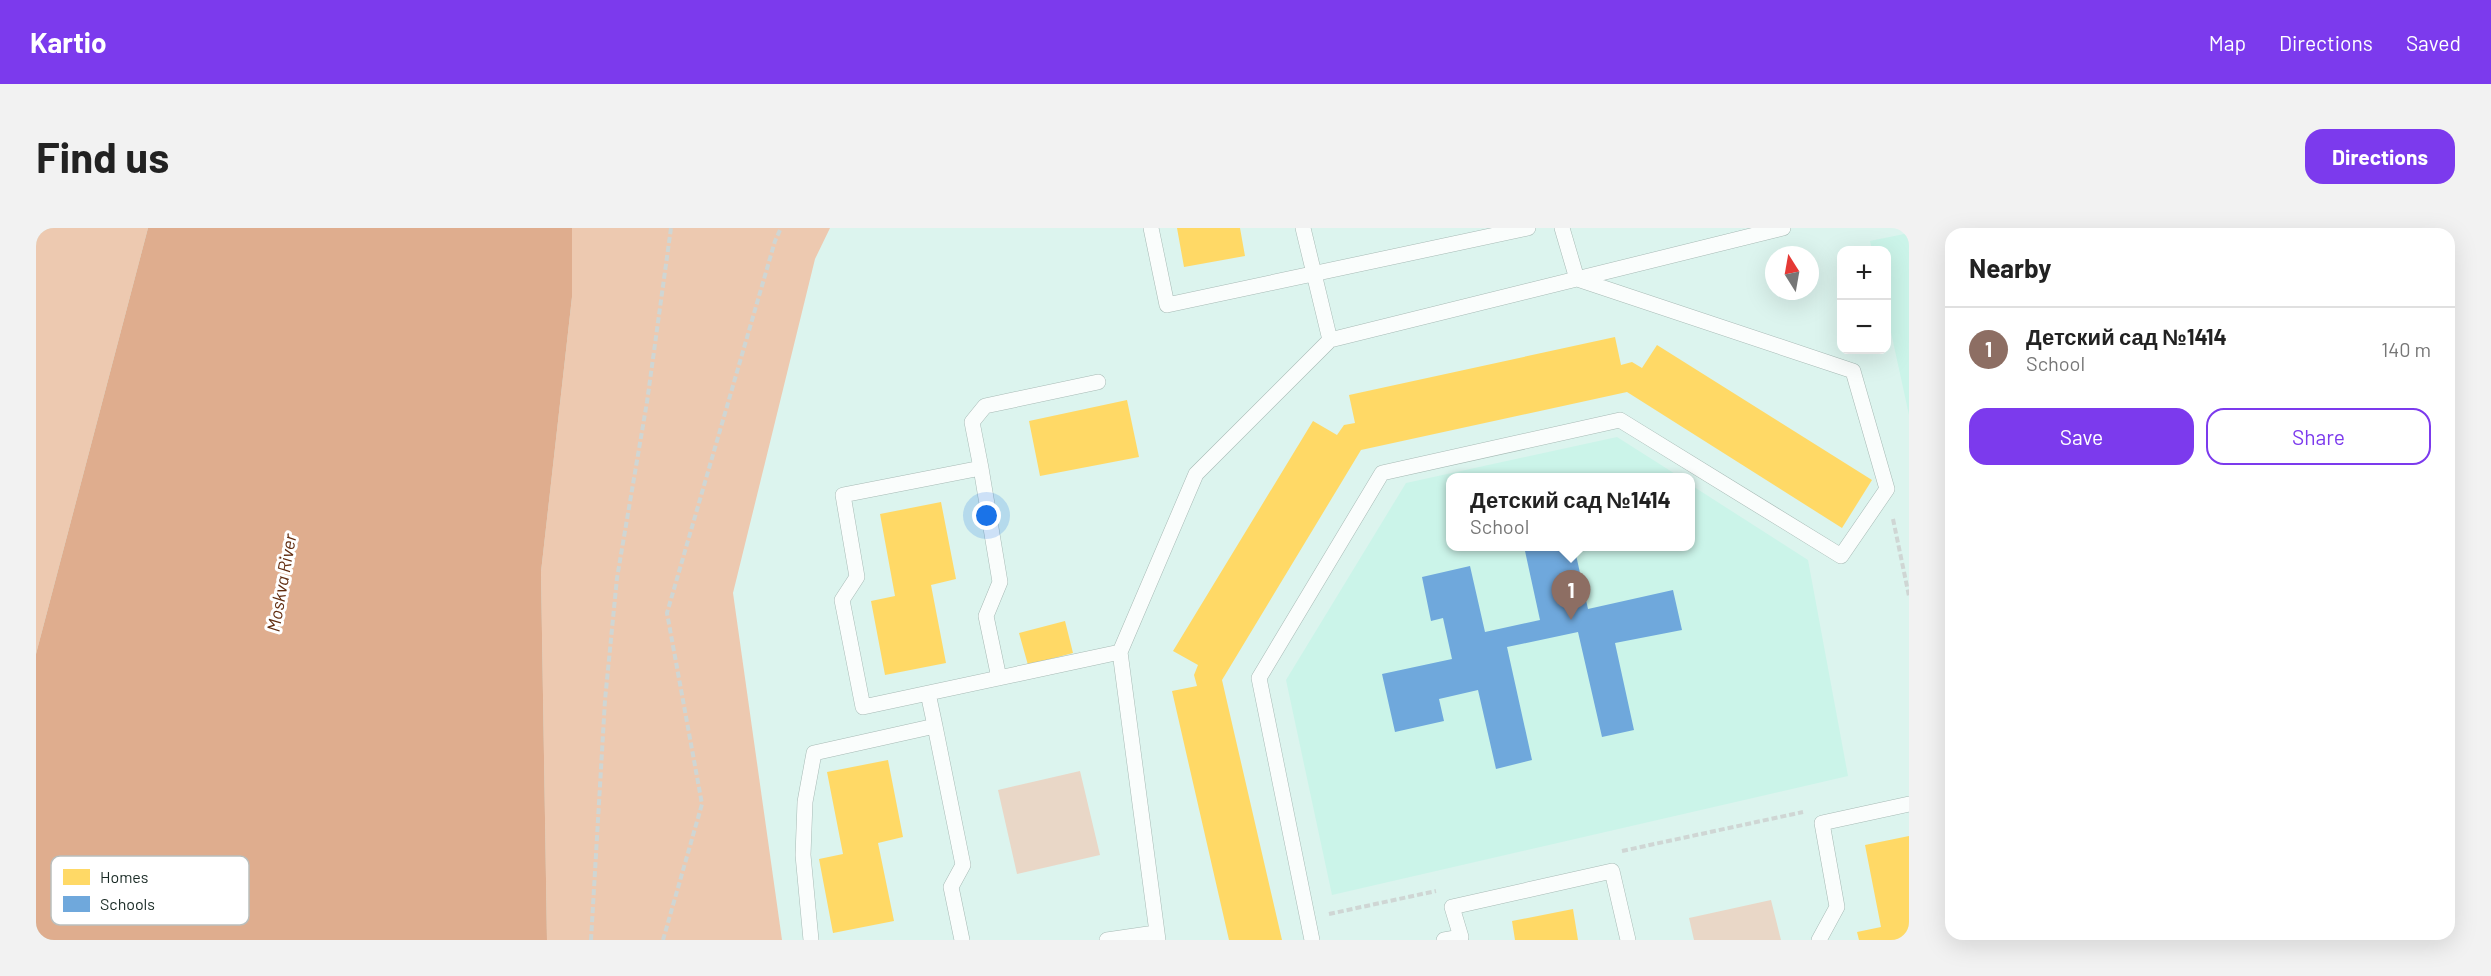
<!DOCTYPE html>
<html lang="en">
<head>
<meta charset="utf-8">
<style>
	body { margin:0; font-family:Barlow,sans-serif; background:#f2f2f2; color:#222 }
	.controls { position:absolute; right:18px; top:18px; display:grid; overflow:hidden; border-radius:12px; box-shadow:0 6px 24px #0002 }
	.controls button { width:54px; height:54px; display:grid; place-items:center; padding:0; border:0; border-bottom:2px solid #e0e0e0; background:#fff; color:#222; font:30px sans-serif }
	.compass { position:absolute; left:1729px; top:18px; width:54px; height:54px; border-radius:50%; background:#fff; box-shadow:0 6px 24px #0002; rotate:349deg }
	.you { position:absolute; left:951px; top:288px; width:21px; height:21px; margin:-15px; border:4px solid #fff; border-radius:50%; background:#1a73e8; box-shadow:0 0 0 9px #1a73e833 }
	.badge { display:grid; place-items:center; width:39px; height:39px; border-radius:50%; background:#7c3aed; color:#fff; font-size:20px; font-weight:700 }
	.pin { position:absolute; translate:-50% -50px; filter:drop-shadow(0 2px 3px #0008) }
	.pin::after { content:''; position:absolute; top:32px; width:21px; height:18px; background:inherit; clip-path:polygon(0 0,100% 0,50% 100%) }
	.popup { position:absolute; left:1410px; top:245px; width:249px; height:78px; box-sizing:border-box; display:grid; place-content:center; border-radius:12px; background:#fff; filter:drop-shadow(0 2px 4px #0005); font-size:20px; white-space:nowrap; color:#767676 }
	.popup b { font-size:22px; color:#222 }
	.popup::after { content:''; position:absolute; left:50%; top:100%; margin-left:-12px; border:12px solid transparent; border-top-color:#fff }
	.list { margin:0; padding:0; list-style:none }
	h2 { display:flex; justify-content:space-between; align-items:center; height:78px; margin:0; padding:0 24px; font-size:26px }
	h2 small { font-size:20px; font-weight:400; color:#767676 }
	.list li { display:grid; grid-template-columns:39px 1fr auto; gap:18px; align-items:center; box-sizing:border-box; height:84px; padding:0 24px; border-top:2px solid #e0e0e0 }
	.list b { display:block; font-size:22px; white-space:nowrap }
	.list p { margin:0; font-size:20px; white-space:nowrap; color:#767676 }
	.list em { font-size:20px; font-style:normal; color:#767676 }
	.actions { display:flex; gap:12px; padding:18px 24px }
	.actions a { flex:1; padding:14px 0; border:2px solid #7c3aed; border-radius:18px; text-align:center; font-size:21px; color:#7c3aed }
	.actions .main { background:#7c3aed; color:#fff }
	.map { position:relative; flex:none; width:1873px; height:712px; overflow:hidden; border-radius:18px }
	header { display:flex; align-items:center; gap:36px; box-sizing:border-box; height:84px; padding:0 30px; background:#7c3aed; color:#fff }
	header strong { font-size:28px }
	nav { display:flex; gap:33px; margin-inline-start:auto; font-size:21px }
	.intro { display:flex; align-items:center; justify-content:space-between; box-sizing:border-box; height:144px; padding:0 36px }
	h1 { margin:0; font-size:42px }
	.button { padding:15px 27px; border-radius:18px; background:#7c3aed; color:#fff; font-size:21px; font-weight:700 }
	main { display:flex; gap:36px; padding:0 36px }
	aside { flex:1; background:#fff; border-radius:18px; box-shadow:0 6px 24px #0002 }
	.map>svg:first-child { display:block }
</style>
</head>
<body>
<header>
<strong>Kartio</strong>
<nav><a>Map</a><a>Directions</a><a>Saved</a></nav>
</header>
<div class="intro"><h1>Find us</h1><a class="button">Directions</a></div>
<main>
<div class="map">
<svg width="1873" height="712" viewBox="0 0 1873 712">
	<rect width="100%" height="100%" fill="#dcf4ee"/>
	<path fill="#cbf4e9" d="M 1873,5 L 1873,187 L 1851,86 L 1850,22 L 1836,22 L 1834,13 Z
		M 1581,209 L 1644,249 L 1415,249 L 1415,318 L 1655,318 L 1655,257 L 1772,332 L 1812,548 L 1296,667 L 1250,452 L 1370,255 Z"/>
	<path fill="#e9d7c7" d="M 1044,543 L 1064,627 L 981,646 L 962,562 Z
		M 1735,672 L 1745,712 L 1658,712 L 1653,690 Z"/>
	<path fill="#edc9b0" d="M 0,0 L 112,0 L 0,426 Z
		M 536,0 L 794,0 L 779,31 L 697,365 L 746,712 L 511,712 L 505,344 L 536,69 Z"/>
	<path fill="#dfad8e" d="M 112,0 L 536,0 L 536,69 L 505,344 L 511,712 L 0,712 L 0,426 Z"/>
	<path fill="#ffd966" d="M 1141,0 L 1204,0 L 1209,28 L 1148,39 Z
		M 1579,109 L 1585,137 L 1596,134 L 1606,140 L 1621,117 L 1836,252 L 1806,300 L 1591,164 L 1325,222 L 1186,452 L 1246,712 L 1193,712 L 1136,463 L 1161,458 L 1158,447 L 1162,437 L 1137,423 L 1277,193 L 1301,207 L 1308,197 L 1319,195 L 1313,167 Z
		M 1091,172 L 1103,229 L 1004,248 L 993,193 Z
		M 905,274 L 920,351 L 895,357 L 910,435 L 849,447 L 835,373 L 859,368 L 844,286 Z
		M 1029,393 L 1037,425 L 992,437 L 983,405 Z
		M 852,532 L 867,609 L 842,615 L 858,693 L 797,705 L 783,631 L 807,626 L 791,544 Z
		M 1873,608 L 1873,712 L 1823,712 L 1821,704 L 1845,699 L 1829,617 Z
		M 1537,681 L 1542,712 L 1479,712 L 1476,693 Z"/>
	<path fill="#6fa8dc" d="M 1511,318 L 1538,318 L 1552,381 L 1637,362 L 1646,402 L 1579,415 L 1598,502 L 1566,509 L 1542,404 L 1471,419 L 1496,532 L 1460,541 L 1442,462 L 1403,471 L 1408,493 L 1359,504 L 1346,446 L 1416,431 L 1407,390 L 1395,393 L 1386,349 L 1434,338 L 1449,404 L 1504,392 L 1489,323 Z"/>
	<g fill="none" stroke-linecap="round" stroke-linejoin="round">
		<g stroke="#a7bab5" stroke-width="16">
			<path id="lane" d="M 1115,0 L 1131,77 L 1492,0
				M 1267,0 L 1294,112
				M 945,240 L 936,194 L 949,178 L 1062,154
				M 963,450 L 950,388 L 964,354 L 945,240 L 807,267 L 821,349 L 806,372 L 827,479 C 913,460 999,443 1084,424
				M 899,498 L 927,637 L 915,659 L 926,712
				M 775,712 L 767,627 L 769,574 L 778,525 L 899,498 L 892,465
				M 1071,712 L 1119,705
				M 1122,712 L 1084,424 L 1160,246 L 1294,112 L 1747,0
				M 1276,712 L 1223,450 L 1346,245 L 1584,192 L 1805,328 L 1851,261 L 1817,143 L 1541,51 L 1526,0
				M 1408,712 L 1425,709 L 1416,679 L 1576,643 L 1592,712
				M 1783,712 L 1801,679 L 1786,595 L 1873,576"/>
		</g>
		<path stroke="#cfd6d4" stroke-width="4" stroke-dasharray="6 3" stroke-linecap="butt" d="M 1857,291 L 1873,368
			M 1586,623 L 1767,584
			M 1293,686 L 1400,663
			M 555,712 L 569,472 L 581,350 L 611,174 L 635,0
			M 627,712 L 666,576 L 631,385 L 739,13 L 745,0"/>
		<use href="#lane" stroke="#fafdfc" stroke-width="15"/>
	</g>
	<g text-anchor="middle" stroke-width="6" stroke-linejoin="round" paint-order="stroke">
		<g font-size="18" font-style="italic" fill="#622d10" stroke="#fff">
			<text transform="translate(246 355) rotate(-80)" y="6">Moskva River</text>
		</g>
	</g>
	<rect x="15" y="628" width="198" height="69" rx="9" fill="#fff" stroke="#babfbd" stroke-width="1.5"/>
	<rect x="27" y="641" width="27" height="16" fill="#ffd966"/>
	<rect x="27" y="668" width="27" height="16" fill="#6fa8dc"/>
	<g font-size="16" fill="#182924">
		<text x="64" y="655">Homes</text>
		<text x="64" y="682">Schools</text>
	</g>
</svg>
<div class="controls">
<button>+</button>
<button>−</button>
</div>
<svg class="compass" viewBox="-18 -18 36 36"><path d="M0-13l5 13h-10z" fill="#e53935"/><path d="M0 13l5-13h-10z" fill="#767676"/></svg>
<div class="you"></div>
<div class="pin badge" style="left:1535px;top:392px;background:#8d6e63">1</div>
<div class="popup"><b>Детский сад №1414</b>School</div>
</div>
<aside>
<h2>Nearby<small></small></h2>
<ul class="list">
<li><span class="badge" style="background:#8d6e63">1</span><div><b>Детский сад №1414</b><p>School</p></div><em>140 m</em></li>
</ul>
<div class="actions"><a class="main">Save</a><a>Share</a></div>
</aside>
</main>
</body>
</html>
